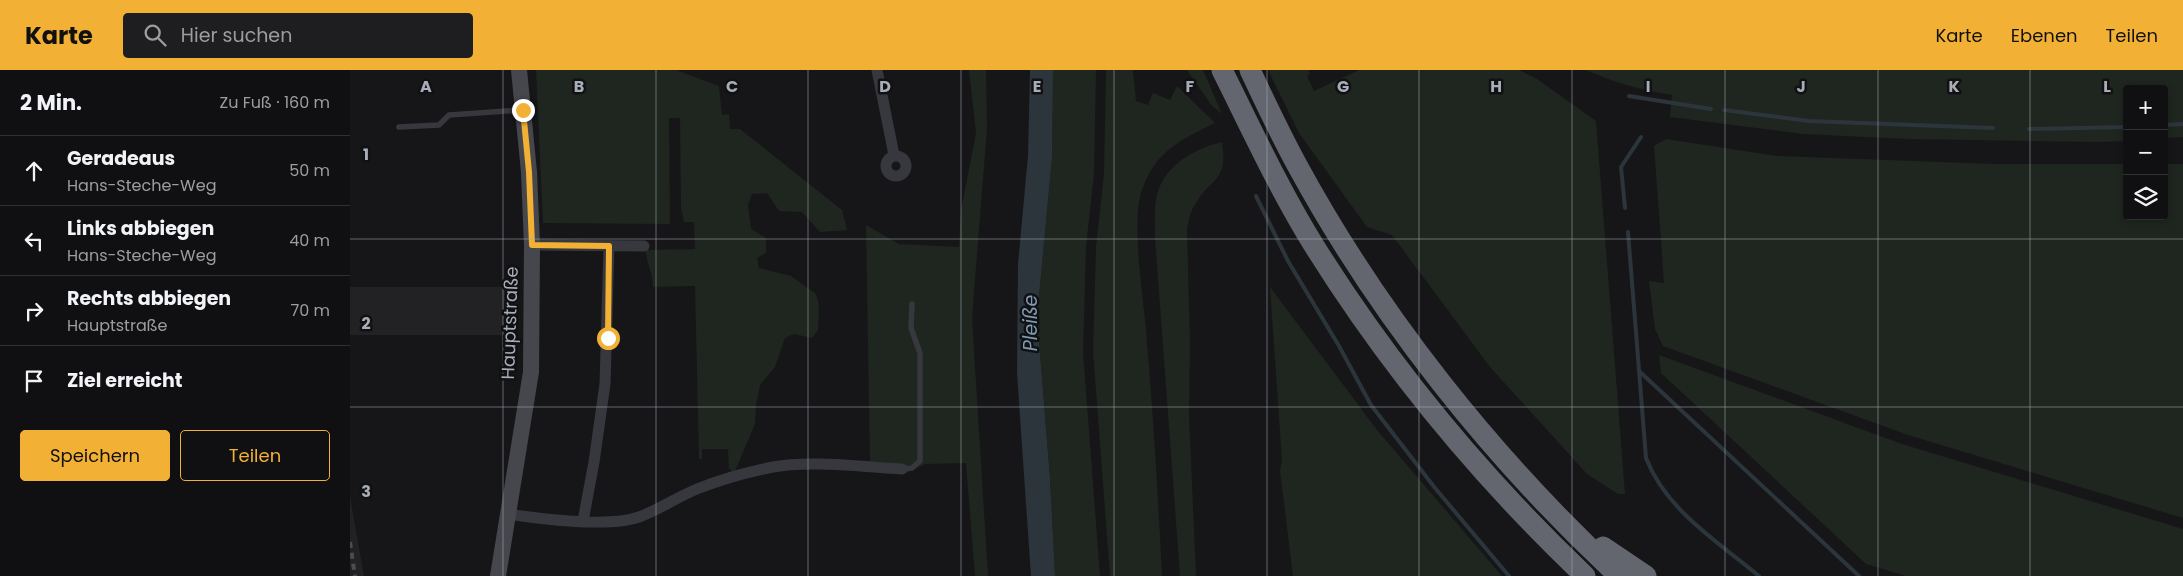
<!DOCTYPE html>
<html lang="de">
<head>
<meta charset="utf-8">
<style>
	body { margin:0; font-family:Poppins,sans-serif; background:#1e1e20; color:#f1f3f6 }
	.controls { position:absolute; right:15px; top:15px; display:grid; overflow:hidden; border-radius:5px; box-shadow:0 2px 8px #0003 }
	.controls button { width:45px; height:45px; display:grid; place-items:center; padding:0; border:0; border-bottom:1px solid #303032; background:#101012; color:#f1f3f6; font:25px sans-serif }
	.stop { position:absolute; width:15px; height:15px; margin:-11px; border:4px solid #f2b134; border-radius:50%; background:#fff }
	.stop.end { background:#f2b134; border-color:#fff; box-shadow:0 1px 5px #0008 }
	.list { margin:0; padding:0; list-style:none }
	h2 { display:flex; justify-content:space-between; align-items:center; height:65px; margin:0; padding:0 20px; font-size:21px }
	h2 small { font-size:16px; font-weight:400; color:#9c9d9f }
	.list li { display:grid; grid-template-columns:32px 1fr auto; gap:15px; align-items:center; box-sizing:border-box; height:70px; padding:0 20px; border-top:1px solid #303032 }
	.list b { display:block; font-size:19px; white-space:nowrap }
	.list p { margin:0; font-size:16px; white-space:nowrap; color:#9c9d9f }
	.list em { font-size:16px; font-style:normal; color:#9c9d9f }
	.actions { display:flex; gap:10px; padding:15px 20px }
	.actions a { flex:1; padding:11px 0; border:1px solid #f2b134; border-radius:5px; text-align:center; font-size:18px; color:#f2b134 }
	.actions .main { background:#f2b134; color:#111 }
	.icon { flex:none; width:28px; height:28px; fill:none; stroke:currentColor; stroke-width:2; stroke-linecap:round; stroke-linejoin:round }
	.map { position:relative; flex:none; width:1833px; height:506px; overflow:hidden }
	header { display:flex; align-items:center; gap:30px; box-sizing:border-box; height:70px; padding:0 25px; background:#f2b134; color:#111 }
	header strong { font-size:24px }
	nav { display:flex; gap:28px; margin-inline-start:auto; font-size:18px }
	.search { width:350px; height:45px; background:#1e1e20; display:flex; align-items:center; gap:12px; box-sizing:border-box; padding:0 18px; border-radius:5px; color:#9c9d9f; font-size:19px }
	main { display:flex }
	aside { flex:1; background:#101012 }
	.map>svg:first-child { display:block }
</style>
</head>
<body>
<header>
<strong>Karte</strong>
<div class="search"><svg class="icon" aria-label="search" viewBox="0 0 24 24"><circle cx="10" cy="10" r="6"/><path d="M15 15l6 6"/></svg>Hier suchen</div>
<nav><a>Karte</a><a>Ebenen</a><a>Teilen</a></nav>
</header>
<main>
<aside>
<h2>2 Min.<small>Zu Fuß · 160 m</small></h2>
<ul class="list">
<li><svg class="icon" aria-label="ahead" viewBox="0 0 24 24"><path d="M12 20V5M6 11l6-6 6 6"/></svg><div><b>Geradeaus</b><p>Hans-Steche-Weg</p></div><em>50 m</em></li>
<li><svg class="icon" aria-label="left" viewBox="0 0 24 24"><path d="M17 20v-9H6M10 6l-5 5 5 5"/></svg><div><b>Links abbiegen</b><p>Hans-Steche-Weg</p></div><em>40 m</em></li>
<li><svg class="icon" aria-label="right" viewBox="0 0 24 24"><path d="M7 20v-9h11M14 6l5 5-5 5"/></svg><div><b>Rechts abbiegen</b><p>Hauptstraße</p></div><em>70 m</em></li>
<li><svg class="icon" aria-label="arrive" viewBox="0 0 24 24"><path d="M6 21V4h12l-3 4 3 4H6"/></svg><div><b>Ziel erreicht</b></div></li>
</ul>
<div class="actions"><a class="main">Speichern</a><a>Teilen</a></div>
</aside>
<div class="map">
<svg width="1833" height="506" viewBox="0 0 1833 506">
	<rect width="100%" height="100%" fill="#161618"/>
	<path fill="#222225" d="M 0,217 L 168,217 L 166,265 L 0,265 Z
		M 0,427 L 14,506 L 0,506 Z"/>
	<path fill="#1e261f" d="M 186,0 L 326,0 L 369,16 L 372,45 L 379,44 L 380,59 L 390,59 L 492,140 L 497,160 L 470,162 L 452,142 L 429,141 L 417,123 L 402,124 L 398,135 L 401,159 L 416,168 L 416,183 L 407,188 L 409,198 L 441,206 L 466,224 L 469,235 L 468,260 L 462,268 L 444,264 L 435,268 L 425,297 L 410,315 L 406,336 L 405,354 L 385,401 L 382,402 L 379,398 L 378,379 L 352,379 L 352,389 L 349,389 L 345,216 L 303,217 C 303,203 296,193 296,180 L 345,179 L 344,152 L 334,152 L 331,138 L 330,48 L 319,48 L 320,154 L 193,153 Z
		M 619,0 L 636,0 L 637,58 L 622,248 L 638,506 L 625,506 L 616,393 L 575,394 L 552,405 L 552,395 L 520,393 L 516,155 L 549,174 L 609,177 L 611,140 L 626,63 Z
		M 703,0 L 746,0 L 744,103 L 736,177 L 733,282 L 750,506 L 705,506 L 700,408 L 687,247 L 702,88 Z
		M 756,0 L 783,0 L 786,31 L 798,35 L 803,23 L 820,30 L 827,16 L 865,53 C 831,70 806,80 792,120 C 781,151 793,225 796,260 C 803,342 808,424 812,506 L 760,506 L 743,281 L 746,177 L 754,104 Z
		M 837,0 L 853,0 L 872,44 L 862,36 Z
		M 918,0 L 958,0 L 960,3 L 957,6 L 964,21 L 1009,0 L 1169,0 L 1187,9 L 1246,51 L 1275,424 L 1268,424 L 1237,404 L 1140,297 L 1042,165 L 1017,157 L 949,63 Z
		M 1236,0 L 1833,0 L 1833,67 L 1814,68 L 1814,19 L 1777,19 L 1777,71 L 1747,72 L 1559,69 L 1453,64 L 1320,47 L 1322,25 C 1291,20 1265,13 1236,0 Z
		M 1316,69 L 1427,86 L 1645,94 L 1777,94 L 1777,146 L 1814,146 L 1814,94 L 1833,94 L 1833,448 L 1558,365 L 1313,276 L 1305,259 L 1299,211 L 1314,213 L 1304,76 Z
		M 872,72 C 878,112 863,105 846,133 C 840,141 838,152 837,162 L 840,273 L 839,345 L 846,506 L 830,506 L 805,168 C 805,155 804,142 806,130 C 811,97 843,79 872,72 Z
		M 920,217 L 1027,360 L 1152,506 L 943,506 L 930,401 L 932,390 Z
		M 1309,285 L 1552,374 L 1833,459 L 1833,506 L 1556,506 L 1516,494 L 1311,303 Z"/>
	<path fill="#2c353c" d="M 680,0 L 703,0 L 702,88 L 687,247 L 700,408 L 705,506 L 681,506 L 667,303 L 668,194 L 678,86 Z"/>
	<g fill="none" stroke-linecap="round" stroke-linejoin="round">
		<path stroke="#2c353c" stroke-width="4" d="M 1279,26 L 1361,39
			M 1374,40 L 1459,51 L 1643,58
			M 1814,55 L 1833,54
			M 1679,59 L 1777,57
			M 906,126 L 938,191 L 989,276 L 1021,335 L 1085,418 L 1159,506
			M 1275,138 L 1271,97 L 1291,67
			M 1278,162 L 1296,388 C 1316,440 1368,472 1409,506
			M 1289,301 L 1509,506"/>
		<path stroke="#37383d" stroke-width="5.5" d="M 49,57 L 89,55 L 99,45 L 171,40
			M 552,399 L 562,398 L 570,391 L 570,283 L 561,258 L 562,234"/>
		<path stroke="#37383d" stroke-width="11" d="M 527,0 L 544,85
			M536 96a10 10 0 1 1 20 0a10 10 0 1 1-20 0Z
			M 182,175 L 294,176
			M 157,444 C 191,449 258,458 289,447 C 309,440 327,427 347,419 C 372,409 397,402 423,397 C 459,390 515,397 552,399
			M 233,451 L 244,392 L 255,314 L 259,176"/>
		<path stroke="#45474d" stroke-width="16" d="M 148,506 L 181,302 L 182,175 L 179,102 L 169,0"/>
		<path stroke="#63666e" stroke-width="21" d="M 872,0 C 901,58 929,119 963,174 C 1039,296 1131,407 1235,506
			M 900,0 C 915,32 930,64 947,95 C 1029,246 1143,389 1269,506
			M 1253,477 L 1296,506"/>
		<path stroke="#4a4c52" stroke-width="4" stroke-dasharray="6 5" stroke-linecap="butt" d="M 0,472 L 5,506"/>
	</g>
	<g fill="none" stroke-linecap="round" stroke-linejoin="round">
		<path stroke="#f2b134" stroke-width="6" d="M 173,40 L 179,102 L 182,175 L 259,176 L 258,268"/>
	</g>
	<path fill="none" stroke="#a8adb8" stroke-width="1" stroke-opacity="0.55" d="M 153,0 L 153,506M 306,0 L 306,506M 458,0 L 458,506M 611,0 L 611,506M 764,0 L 764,506M 917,0 L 917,506M 1069,0 L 1069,506M 1222,0 L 1222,506M 1375,0 L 1375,506M 1528,0 L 1528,506M 1680,0 L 1680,506M 0,169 L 1833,169M 0,337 L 1833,337"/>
	<g text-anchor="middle" stroke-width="5" stroke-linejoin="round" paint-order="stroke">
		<g font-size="18" fill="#a8adb8" stroke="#111113">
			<text transform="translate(160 253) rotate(-88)" y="6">Hauptstraße</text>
		</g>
		<g font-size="19" font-style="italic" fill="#7f9bb3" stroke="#111113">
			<text transform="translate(680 253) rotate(-90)" y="7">Pleiße</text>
		</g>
	</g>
	<g font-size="16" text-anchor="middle" font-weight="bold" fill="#a8adb8" stroke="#111113" stroke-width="5" stroke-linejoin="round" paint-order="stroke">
		<text x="76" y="22">A</text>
		<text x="229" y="22">B</text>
		<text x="382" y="22">C</text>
		<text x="535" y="22">D</text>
		<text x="687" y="22">E</text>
		<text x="840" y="22">F</text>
		<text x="993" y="22">G</text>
		<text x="1146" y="22">H</text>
		<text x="1298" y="22">I</text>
		<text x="1451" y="22">J</text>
		<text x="1604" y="22">K</text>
		<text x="1757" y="22">L</text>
		<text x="16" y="90">1</text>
		<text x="16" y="259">2</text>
		<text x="16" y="427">3</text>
	</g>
</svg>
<div class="controls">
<button>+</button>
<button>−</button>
<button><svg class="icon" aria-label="layers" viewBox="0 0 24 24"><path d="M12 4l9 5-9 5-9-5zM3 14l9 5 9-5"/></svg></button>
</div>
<div class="stop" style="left:258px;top:268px"></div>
<div class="stop end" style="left:173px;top:40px"></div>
</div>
</main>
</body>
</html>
